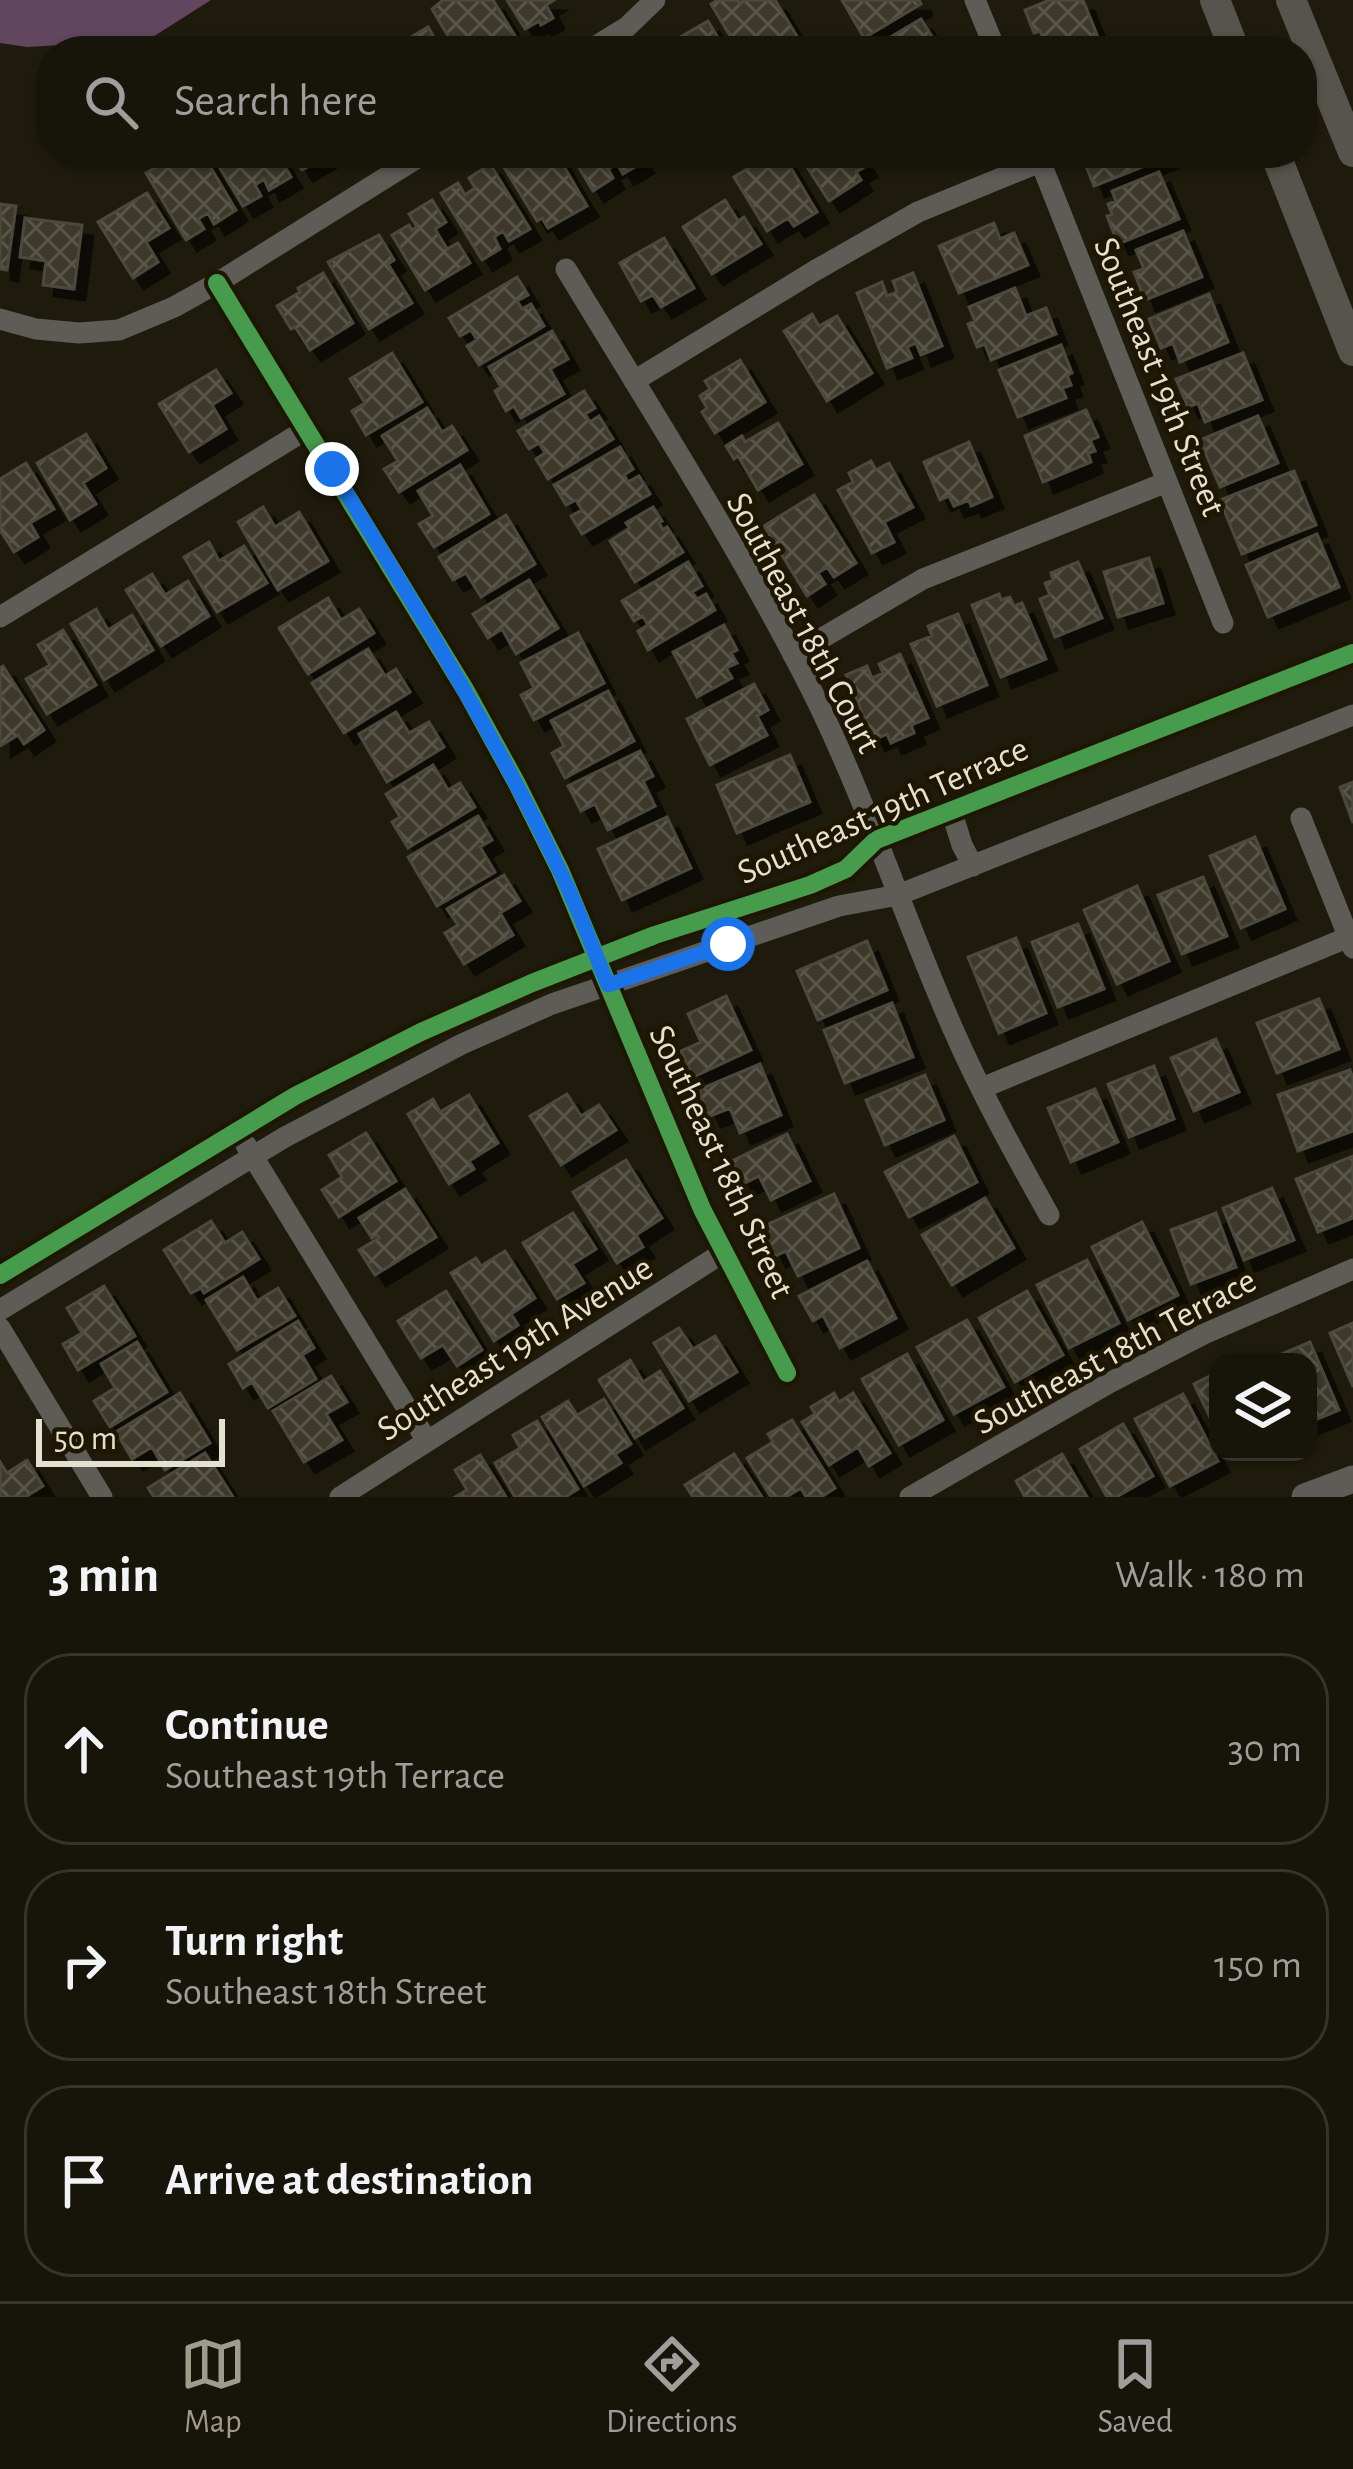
<!DOCTYPE html>
<html lang="en">
<head>
<meta charset="utf-8">
<style>
	body { margin:0; font-family:"Alegreya Sans",sans-serif; background:#201d12; color:#f1f3f6 }
	.controls { position:absolute; right:36px; bottom:36px; display:grid; overflow:hidden; border-radius:24px; box-shadow:0 3px 9px #0004 }
	.controls button { width:108px; height:108px; display:grid; place-items:center; padding:0; border:0; border-bottom:3px solid #36332a; background:#171409; color:#f1f3f6; font:60px sans-serif }
	.scale { position:absolute; left:36px; bottom:30px; width:189px; box-sizing:border-box; padding-left:12px; border:6px solid #e5e1d1; border-top:0; font-size:33px; line-height:42px; white-space:nowrap; color:#e5e1d1; -webkit-text-stroke:9px #1e1600; paint-order:stroke }
	.stop { position:absolute; width:36px; height:36px; margin:-27px; border:9px solid #1a73e8; border-radius:50%; background:#fff }
	.stop.end { background:#1a73e8; border-color:#fff; box-shadow:0 3px 12px #0008 }
	.list { margin:0; padding:0; list-style:none }
	h2 { display:flex; justify-content:space-between; align-items:center; height:156px; margin:0; padding:0 48px; font-size:51px }
	h2 small { font-size:39px; font-weight:400; color:#9e9e9c }
	.list li { display:grid; grid-template-columns:78px 1fr auto; gap:36px; align-items:center; box-sizing:border-box; height:192px; margin:0 24px 24px; padding:0 24px; border:3px solid #36332a; border-radius:48px }
	.list b { display:block; font-size:45px; white-space:nowrap }
	.list p { margin:0; font-size:39px; white-space:nowrap; color:#9e9e9c }
	.list em { font-size:39px; font-style:normal; color:#9e9e9c }
	.icon { flex:none; width:66px; height:66px; fill:none; stroke:currentColor; stroke-width:2; stroke-linecap:round; stroke-linejoin:round }
	.map { position:relative; flex:none; width:1353px; height:1497px; overflow:hidden }
	.search { position:absolute; background:#171409; box-shadow:0 3px 9px #0004; left:36px; right:36px; top:36px; height:132px; display:flex; align-items:center; gap:30px; box-sizing:border-box; padding:0 42px; border-radius:48px; color:#9e9e9c; font-size:45px }
	.sheet { height:804px; background:#171409 }
	nav { display:flex; justify-content:space-around; align-items:center; box-sizing:border-box; height:168px; border-top:3px solid #36332a; background:#171409; font-size:33px; color:#9e9e9c }
	nav a { display:grid; justify-items:center; gap:6px }
	nav .on { color:#a09c8c }
	.map>svg:first-child { display:block }
</style>
</head>
<body>
<div class="map">
<svg width="1353" height="1497" viewBox="0 0 1353 1497">
	<defs>
		<pattern id="building-cross-hatch" width="8" height="8" patternUnits="userSpaceOnUse" patternTransform="scale(3)"><rect width="8" height="8" fill="#3c382b"/><path d="M0 0l8 8M0 8l8-8" fill="none" stroke="#585449"/></pattern>
		<filter id="shadow"><feDropShadow dx="11" dy="11" stdDeviation="0" flood-color="#0009"/></filter>
	</defs>
	<rect width="100%" height="100%" fill="#1f1b0c"/>
	<path fill="#624660" d="M 0,0 L 211,0 L 148,40 L 27,47 L 0,43 Z"/>
	<path fill="url(#building-cross-hatch)" stroke="#4c483c" stroke-width="3" filter="url(#shadow)" d="M 443,0 L 493,0 L 517,39 L 498,51 L 495,51 L 489,41 L 479,47 L 481,51 L 457,51 L 432,9 Z
		M 507,0 L 554,0 L 546,5 L 553,18 L 541,25 L 539,21 L 525,29 Z
		M 718,0 L 738,0 L 739,3 L 744,0 L 775,0 L 801,43 L 788,51 L 739,51 L 711,4 Z
		M 842,0 L 919,0 L 921,4 L 864,38 Z
		M 1050,0 L 1083,0 L 1097,35 L 1060,50 L 1056,40 L 1045,44 L 1040,31 L 1034,33 L 1025,10 Z
		M 921,19 L 934,40 L 920,48 L 922,51 L 867,51 Z
		M 708,21 L 726,51 L 668,51 L 685,41 L 682,36 Z
		M 428,27 L 442,51 L 387,51 Z
		M 180,153 L 202,153 L 236,210 L 214,224 L 208,213 L 198,219 L 204,229 L 186,240 L 146,173 Z
		M 211,153 L 277,153 L 291,177 L 269,190 L 264,179 L 255,185 L 261,196 L 243,206 Z
		M 291,153 L 327,153 L 328,155 L 302,170 Z
		M 524,153 L 556,153 L 587,206 L 548,228 L 542,218 L 537,221 L 502,164 L 519,154 L 523,161 L 527,158 Z
		M 570,153 L 637,153 L 643,162 L 623,174 L 617,164 L 608,169 L 613,178 L 593,191 Z
		M 773,153 L 782,153 L 817,212 L 794,226 L 788,218 L 767,231 L 734,177 Z
		M 798,153 L 858,153 L 866,166 L 856,172 L 861,180 L 829,201 Z
		M 1095,153 L 1166,153 L 1167,157 L 1094,186 L 1084,161 L 1097,156 Z
		M 490,164 L 530,229 L 509,241 L 503,231 L 494,237 L 500,249 L 482,260 L 441,193 L 458,183 L 465,195 L 475,188 L 469,178 Z
		M 1159,172 L 1179,219 L 1118,244 L 1107,216 L 1112,214 L 1108,204 L 1116,201 L 1112,191 Z
		M 147,193 L 169,228 L 146,242 L 158,262 L 133,278 L 98,222 Z
		M 432,200 L 446,222 L 435,229 L 447,249 L 458,243 L 470,263 L 425,290 L 392,235 L 409,225 L 412,230 L 417,227 L 409,214 Z
		M 725,200 L 738,221 L 744,217 L 761,244 L 712,274 L 683,227 Z
		M 0,204 L 16,206 L 7,270 L 0,269 Z
		M 25,218 L 82,225 L 74,289 L 43,285 L 46,261 L 20,257 Z
		M 994,223 L 1000,239 L 1014,233 L 1028,265 L 959,293 L 939,246 Z
		M 1183,231 L 1202,277 L 1145,300 L 1134,272 L 1144,269 L 1136,250 Z
		M 379,235 L 394,260 L 388,264 L 412,303 L 369,329 L 328,262 Z
		M 664,238 L 694,288 L 661,307 L 653,295 L 641,301 L 620,263 Z
		M 323,273 L 353,323 L 310,350 L 295,327 L 291,329 L 277,306 L 300,292 L 298,288 Z
		M 913,273 L 942,346 L 921,355 L 916,343 L 907,347 L 912,358 L 887,368 L 857,293 L 882,282 L 887,296 L 897,292 L 893,281 Z
		M 517,277 L 528,295 L 517,301 L 522,309 L 531,304 L 544,326 L 479,365 L 467,346 L 477,340 L 471,330 L 460,336 L 449,318 Z
		M 1015,288 L 1026,316 L 1046,308 L 1056,334 L 991,360 L 985,344 L 977,347 L 968,324 L 975,321 L 969,307 Z
		M 1209,294 L 1228,342 L 1180,362 L 1173,343 L 1161,348 L 1149,319 Z
		M 812,314 L 819,326 L 837,316 L 872,373 L 827,401 L 784,331 Z
		M 552,331 L 568,359 L 550,369 L 564,394 L 521,418 L 514,406 L 506,411 L 495,391 L 501,387 L 489,367 Z
		M 1061,345 L 1072,373 L 1067,375 L 1071,385 L 1062,388 L 1066,398 L 1018,417 L 999,370 Z
		M 392,353 L 422,402 L 366,435 L 352,411 L 365,403 L 350,379 Z
		M 1243,353 L 1262,400 L 1205,422 L 1198,403 L 1188,407 L 1176,379 Z
		M 740,360 L 765,402 L 715,433 L 702,412 L 707,408 L 700,396 L 710,389 L 705,381 Z
		M 216,370 L 231,393 L 212,405 L 226,429 L 189,452 L 159,404 Z
		M 584,391 L 595,408 L 585,414 L 590,422 L 599,416 L 613,439 L 548,479 L 536,459 L 545,453 L 539,443 L 529,449 L 518,431 Z
		M 427,408 L 442,432 L 452,426 L 467,450 L 399,492 L 384,469 L 398,461 L 382,436 Z
		M 1086,410 L 1098,437 L 1090,440 L 1095,451 L 1088,453 L 1091,462 L 1043,482 L 1025,436 Z
		M 1258,416 L 1278,463 L 1220,487 L 1200,440 Z
		M 778,423 L 802,464 L 758,490 L 738,456 L 734,459 L 726,446 L 742,436 L 745,442 Z
		M 86,434 L 106,468 L 83,483 L 96,504 L 70,520 L 37,463 Z
		M 969,442 L 992,497 L 971,506 L 969,500 L 954,506 L 949,496 L 940,500 L 924,462 Z
		M 620,447 L 633,469 L 624,475 L 628,482 L 639,476 L 650,494 L 582,534 L 571,516 L 582,510 L 576,500 L 566,505 L 554,485 Z
		M 871,461 L 876,470 L 889,463 L 913,507 L 884,522 L 894,542 L 872,553 L 838,490 L 853,482 L 849,473 Z
		M 26,463 L 54,509 L 30,523 L 38,537 L 14,552 L 0,530 L 0,479 Z
		M 460,465 L 489,514 L 434,547 L 419,524 L 433,516 L 418,491 Z
		M 1294,471 L 1316,525 L 1242,554 L 1220,500 Z
		M 814,495 L 856,563 L 834,577 L 827,567 L 818,573 L 825,584 L 807,596 L 764,526 Z
		M 263,507 L 275,527 L 299,512 L 328,561 L 278,590 L 238,522 Z
		M 653,507 L 662,521 L 659,523 L 663,530 L 667,527 L 683,552 L 635,582 L 610,541 L 630,528 L 626,523 Z
		M 506,515 L 535,564 L 481,597 L 466,573 L 453,580 L 439,557 Z
		M 1317,534 L 1339,587 L 1268,617 L 1246,565 Z
		M 209,542 L 219,561 L 244,546 L 267,583 L 217,612 L 184,557 Z
		M 1149,558 L 1163,603 L 1118,617 L 1104,572 Z
		M 688,562 L 702,586 L 692,592 L 697,599 L 706,594 L 715,610 L 648,650 L 638,631 L 648,625 L 643,616 L 634,621 L 622,601 Z
		M 1078,562 L 1102,618 L 1055,637 L 1040,599 L 1050,595 L 1045,583 L 1053,580 L 1051,573 Z
		M 152,574 L 165,595 L 188,581 L 209,616 L 161,646 L 126,590 Z
		M 529,580 L 558,628 L 516,654 L 502,629 L 488,638 L 473,614 Z
		M 999,594 L 1001,600 L 1010,597 L 1014,606 L 1022,603 L 1046,659 L 1001,677 L 972,605 Z
		M 328,598 L 341,620 L 359,609 L 374,633 L 308,674 L 279,628 Z
		M 96,609 L 108,630 L 132,615 L 153,650 L 104,680 L 71,624 Z
		M 958,614 L 987,685 L 937,706 L 911,644 L 932,636 L 928,626 Z
		M 724,625 L 737,650 L 731,653 L 737,663 L 726,668 L 732,678 L 697,697 L 673,652 Z
		M 63,630 L 96,685 L 47,714 L 26,679 L 50,665 L 38,645 Z
		M 578,633 L 604,683 L 534,720 L 521,695 L 534,688 L 521,663 Z
		M 368,649 L 385,676 L 396,669 L 410,692 L 344,733 L 312,683 Z
		M 900,654 L 928,718 L 911,725 L 914,733 L 891,743 L 887,734 L 874,740 L 846,675 L 867,666 L 872,678 L 883,673 L 879,664 Z
		M 3,666 L 44,730 L 24,744 L 18,735 L 0,746 L 0,668 Z
		M 754,684 L 768,710 L 757,716 L 767,735 L 710,765 L 687,719 Z
		M 608,691 L 634,741 L 565,778 L 552,753 L 564,746 L 551,721 Z
		M 396,712 L 409,733 L 429,722 L 444,747 L 387,782 L 359,734 Z
		M 640,751 L 653,776 L 643,781 L 655,806 L 608,830 L 595,804 L 581,811 L 568,786 Z
		M 790,755 L 810,802 L 737,833 L 717,785 Z
		M 433,765 L 448,790 L 460,783 L 475,807 L 408,848 L 392,822 L 400,817 L 386,794 Z
		M 1353,782 L 1353,823 L 1340,787 Z
		M 478,816 L 492,840 L 480,847 L 495,872 L 437,906 L 408,857 Z
		M 667,817 L 691,868 L 622,900 L 598,849 Z
		M 1255,837 L 1285,909 L 1241,928 L 1210,856 Z
		M 504,875 L 520,901 L 500,913 L 513,935 L 464,964 L 445,933 L 458,925 L 447,909 Z
		M 1203,877 L 1227,936 L 1182,954 L 1158,895 Z
		M 1137,886 L 1169,961 L 1117,984 L 1084,910 Z
		M 1078,924 L 1104,989 L 1058,1007 L 1032,942 Z
		M 1016,938 L 1046,1013 L 999,1033 L 968,957 Z
		M 867,941 L 887,990 L 818,1020 L 797,971 Z
		M 726,996 L 751,1050 L 693,1077 L 681,1051 L 701,1042 L 688,1014 Z
		M 1319,999 L 1339,1049 L 1277,1073 L 1257,1023 Z
		M 892,1003 L 913,1057 L 845,1083 L 824,1030 Z
		M 1216,1039 L 1239,1092 L 1194,1111 L 1171,1058 Z
		M 760,1064 L 781,1115 L 740,1133 L 730,1108 L 710,1116 L 698,1090 Z
		M 1154,1066 L 1174,1119 L 1129,1137 L 1108,1084 Z
		M 1350,1070 L 1353,1078 L 1353,1131 L 1298,1151 L 1278,1095 Z
		M 925,1075 L 944,1120 L 885,1145 L 866,1100 Z
		M 1095,1089 L 1118,1142 L 1071,1162 L 1048,1108 Z
		M 567,1094 L 581,1116 L 599,1105 L 616,1130 L 561,1165 L 530,1116 Z
		M 469,1095 L 498,1143 L 469,1161 L 474,1169 L 449,1184 L 408,1114 L 433,1099 L 440,1112 Z
		M 366,1133 L 396,1181 L 339,1217 L 322,1190 L 342,1177 L 329,1155 Z
		M 787,1134 L 810,1181 L 771,1200 L 759,1176 L 743,1184 L 732,1161 Z
		M 954,1136 L 977,1182 L 909,1217 L 885,1172 Z
		M 1353,1156 L 1353,1218 L 1318,1232 L 1296,1179 Z
		M 626,1160 L 662,1218 L 636,1235 L 643,1247 L 617,1263 L 573,1192 Z
		M 1272,1188 L 1294,1240 L 1244,1260 L 1223,1208 Z
		M 405,1189 L 436,1237 L 375,1275 L 359,1250 L 379,1238 L 377,1235 L 372,1238 L 359,1218 Z
		M 834,1194 L 859,1248 L 798,1276 L 786,1251 L 775,1256 L 762,1227 Z
		M 985,1198 L 1014,1248 L 952,1285 L 922,1235 Z
		M 573,1213 L 596,1249 L 572,1264 L 584,1283 L 557,1299 L 523,1243 Z
		M 1216,1213 L 1236,1267 L 1191,1284 L 1171,1230 Z
		M 211,1221 L 225,1243 L 242,1232 L 259,1259 L 204,1293 L 201,1288 L 191,1293 L 164,1250 Z
		M 1142,1222 L 1178,1295 L 1128,1320 L 1092,1247 Z
		M 505,1251 L 535,1298 L 511,1314 L 518,1325 L 494,1341 L 451,1273 L 476,1258 L 481,1266 Z
		M 1087,1260 L 1119,1323 L 1069,1348 L 1037,1285 Z
		M 867,1261 L 896,1318 L 840,1348 L 823,1315 L 813,1321 L 799,1296 Z
		M 243,1277 L 257,1301 L 278,1288 L 295,1316 L 237,1350 L 206,1300 Z
		M 104,1286 L 135,1336 L 78,1370 L 63,1344 L 82,1333 L 67,1308 Z
		M 446,1291 L 482,1350 L 457,1366 L 443,1345 L 421,1358 L 398,1321 Z
		M 1027,1291 L 1063,1355 L 1015,1382 L 979,1318 Z
		M 967,1320 L 1004,1387 L 954,1414 L 917,1347 Z
		M 298,1321 L 314,1348 L 302,1355 L 316,1379 L 268,1408 L 252,1382 L 243,1388 L 229,1364 Z
		M 1353,1323 L 1353,1387 L 1330,1333 Z
		M 679,1328 L 693,1349 L 715,1336 L 737,1372 L 689,1401 L 654,1343 Z
		M 137,1342 L 167,1392 L 110,1427 L 94,1401 L 115,1388 L 101,1364 Z
		M 1310,1342 L 1339,1410 L 1308,1423 L 1308,1362 L 1263,1362 Z
		M 907,1354 L 943,1420 L 899,1445 L 862,1379 Z
		M 630,1360 L 643,1382 L 660,1371 L 683,1408 L 635,1438 L 599,1380 Z
		M 1218,1372 L 1218,1434 L 1194,1384 Z
		M 331,1376 L 347,1402 L 326,1414 L 342,1440 L 304,1462 L 273,1411 Z
		M 180,1393 L 210,1443 L 165,1470 L 152,1447 L 132,1459 L 116,1432 Z
		M 834,1393 L 839,1402 L 853,1393 L 890,1453 L 869,1466 L 858,1447 L 829,1465 L 802,1422 L 815,1414 L 811,1407 Z
		M 1183,1394 L 1218,1461 L 1170,1486 L 1135,1419 Z
		M 604,1399 L 631,1444 L 615,1454 L 621,1463 L 584,1486 L 542,1417 L 568,1401 L 577,1415 Z
		M 792,1420 L 835,1488 L 821,1497 L 806,1497 L 801,1488 L 786,1497 L 771,1497 L 747,1458 L 773,1442 L 768,1434 Z
		M 537,1421 L 578,1489 L 565,1497 L 515,1497 L 495,1463 L 520,1448 L 513,1435 Z
		M 1123,1424 L 1153,1476 L 1116,1497 L 1107,1497 L 1080,1449 Z
		M 205,1453 L 233,1497 L 154,1497 L 148,1488 Z
		M 734,1454 L 762,1497 L 693,1497 L 685,1485 Z
		M 1062,1454 L 1087,1497 L 1025,1497 L 1016,1481 Z
		M 480,1455 L 506,1497 L 455,1497 L 467,1490 L 455,1470 Z
		M 27,1460 L 43,1486 L 25,1497 L 0,1497 L 0,1462 L 7,1473 Z"/>
	<g fill="none" stroke-linecap="round" stroke-linejoin="round">
		<path stroke="#5e5c56" stroke-width="21" d="M 975,0 L 996,51
			M 588,51 L 627,27 L 655,0
			M 1037,153 L 1223,623
			M 566,269 C 650,408 740,548 813,693 C 867,802 904,918 953,1029 C 981,1093 1015,1154 1049,1215
			M 217,283 L 466,691 L 516,782 L 560,870 L 702,1209 L 787,1373
			M 0,319 L 36,329 L 79,333 L 119,330 L 174,307 L 217,283 L 425,153
			M 634,381 L 816,270 L 918,212 L 1040,162
			M 0,617 L 307,429
			M 793,655 L 923,579 L 1167,482
			M 951,810 L 962,845 L 973,866
			M 1301,818 L 1353,948
			M 982,1088 L 1349,937
			M 246,1145 L 427,1441
			M 0,1275 L 295,1096 L 421,1032 L 532,983 L 655,935 L 810,885 L 846,869 L 876,840 L 1353,653
			M 0,1310 L 285,1137 L 462,1044 L 552,1004 L 646,972 L 839,906 L 898,895 L 1353,715
			M 0,1328 L 102,1497
			M 340,1497 L 724,1252
			M 910,1497 L 1111,1382 L 1204,1334 L 1353,1269"/>
		<path stroke="#5e5c56" stroke-width="27" d="M 1305,1497 L 1353,1479"/>
		<path stroke="#56544c" stroke-width="30" d="M 1215,0 L 1235,51
			M 1291,0 L 1353,152
			M 1275,153 L 1353,351"/>
		<g stroke="#1e1600" stroke-width="26">
			<path id="cycleway" d="M 217,283 L 466,691 L 516,782 L 560,870 L 702,1209 L 787,1373
				M 0,1275 L 295,1096 L 421,1032 L 532,983 L 655,935 L 810,885 L 846,869 L 876,840 L 1353,653"/>
		</g>
		<use href="#cycleway" stroke="#469c4c" stroke-width="18"/>
	</g>
	<g fill="none" stroke-linecap="round" stroke-linejoin="round">
		<path stroke="#1a73e8" stroke-width="15" d="M 332,469 C 411,600 492,729 558,867 C 577,905 592,946 608,985 L 728,944"/>
	</g>
	<g text-anchor="middle" stroke-width="9" stroke-linejoin="round" paint-order="stroke">
		<g font-size="36" fill="#e5e1d1" stroke="#1e1600">
			<text transform="translate(1161 376) rotate(68)" y="13">Southeast 19th Street</text>
			<text transform="translate(805 622) rotate(62)" y="13">Southeast 18th Court</text>
			<text transform="translate(882 809) rotate(-24)" y="13">Southeast 19th Terrace</text>
			<text transform="translate(723 1161) rotate(65)" y="13">Southeast 18th Street</text>
			<text transform="translate(514 1347) rotate(-32)" y="13">Southeast 19th Avenue</text>
			<text transform="translate(1114 1350) rotate(-28)" y="13">Southeast 18th Terrace</text>
		</g>
	</g>
</svg>
<div class="controls">
<button><svg class="icon" aria-label="layers" viewBox="0 0 24 24"><path d="M12 4l9 5-9 5-9-5zM3 14l9 5 9-5"/></svg></button>
</div>
<div class="scale">50 m</div>
<div class="stop" style="left:728px;top:944px"></div>
<div class="stop end" style="left:332px;top:469px"></div>
<div class="search"><svg class="icon" aria-label="search" viewBox="0 0 24 24"><circle cx="10" cy="10" r="6"/><path d="M15 15l6 6"/></svg>Search here</div>
</div>
<section class="sheet">
<h2>3 min<small>Walk · 180 m</small></h2>
<ul class="list">
<li><svg class="icon" aria-label="ahead" viewBox="0 0 24 24"><path d="M12 20V5M6 11l6-6 6 6"/></svg><div><b>Continue</b><p>Southeast 19th Terrace</p></div><em>30 m</em></li>
<li><svg class="icon" aria-label="right" viewBox="0 0 24 24"><path d="M7 20v-9h11M14 6l5 5-5 5"/></svg><div><b>Turn right</b><p>Southeast 18th Street</p></div><em>150 m</em></li>
<li><svg class="icon" aria-label="arrive" viewBox="0 0 24 24"><path d="M6 21V4h12l-3 4 3 4H6"/></svg><div><b>Arrive at destination</b></div></li>
</ul>
</section>
<nav>
<a class="on"><svg class="icon" aria-label="map" viewBox="0 0 24 24"><path d="M3 6l6-2 6 2 6-2v14l-6 2-6-2-6 2zM9 4v14M15 6v14"/></svg>Map</a>
<a><svg class="icon" aria-label="directions" viewBox="0 0 24 24"><path d="M12 3l9 9-9 9-9-9zM9 14v-3h6M13 9l2 2-2 2"/></svg>Directions</a>
<a><svg class="icon" aria-label="saved" viewBox="0 0 24 24"><path d="M7 4h10v16l-5-4-5 4z"/></svg>Saved</a>
</nav>
</body>
</html>
